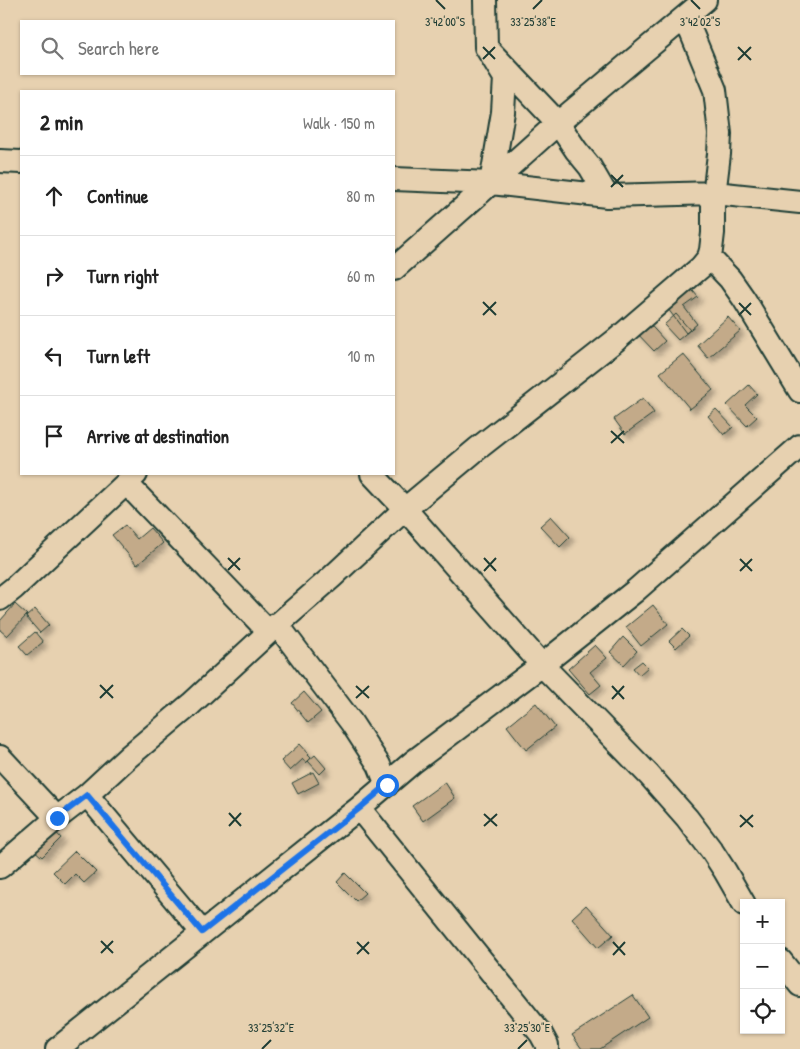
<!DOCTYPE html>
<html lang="en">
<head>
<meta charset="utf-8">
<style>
	body { margin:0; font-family:"Patrick Hand",sans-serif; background:#f2f2f2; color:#222 }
	.controls { position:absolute; right:15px; bottom:15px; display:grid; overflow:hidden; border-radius:0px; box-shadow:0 1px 4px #0004 }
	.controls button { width:45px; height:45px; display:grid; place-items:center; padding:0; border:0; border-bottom:1px solid #e0e0e0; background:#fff; color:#222; font:25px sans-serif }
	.stop { position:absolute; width:15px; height:15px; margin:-11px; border:4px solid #1a73e8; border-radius:50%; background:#fff }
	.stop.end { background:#1a73e8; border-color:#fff; box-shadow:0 1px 5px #0008 }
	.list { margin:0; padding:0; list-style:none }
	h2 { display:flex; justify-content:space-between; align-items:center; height:65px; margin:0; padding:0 20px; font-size:21px }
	h2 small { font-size:16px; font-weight:400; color:#767676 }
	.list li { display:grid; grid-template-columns:32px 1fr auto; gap:15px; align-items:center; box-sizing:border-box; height:80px; padding:0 20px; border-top:1px solid #e0e0e0 }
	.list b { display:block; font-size:19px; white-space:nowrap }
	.list em { font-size:16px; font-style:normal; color:#767676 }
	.icon { flex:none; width:28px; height:28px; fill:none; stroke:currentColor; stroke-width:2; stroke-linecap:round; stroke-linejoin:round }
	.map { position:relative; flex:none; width:800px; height:1049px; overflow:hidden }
	.search { position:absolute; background:#fff; box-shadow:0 1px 4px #0004; left:20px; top:20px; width:375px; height:55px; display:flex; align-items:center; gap:12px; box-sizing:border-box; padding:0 18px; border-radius:0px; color:#767676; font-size:19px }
	.panel { position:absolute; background:#fff; box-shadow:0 1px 4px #0004; left:20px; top:90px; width:375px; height:385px; border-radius:0px }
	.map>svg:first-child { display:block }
</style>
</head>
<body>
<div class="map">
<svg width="800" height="1049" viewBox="0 0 800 1049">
	<defs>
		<filter id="shadow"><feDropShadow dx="4.5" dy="4.5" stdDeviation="2.5" flood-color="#0004"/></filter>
	</defs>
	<rect width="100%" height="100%" fill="#e7d1b0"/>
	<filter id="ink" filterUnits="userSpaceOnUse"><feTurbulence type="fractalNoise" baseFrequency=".02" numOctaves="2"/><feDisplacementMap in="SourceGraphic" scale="10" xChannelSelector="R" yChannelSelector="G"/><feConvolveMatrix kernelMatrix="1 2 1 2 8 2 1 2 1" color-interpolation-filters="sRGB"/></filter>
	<g filter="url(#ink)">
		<path fill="#c3aa89" stroke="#1f3d34" filter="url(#shadow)" d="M 689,286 L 698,297 L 684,307 L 697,324 L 686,333 L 665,305 Z
			M 676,314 L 690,330 L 678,340 L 664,325 Z
			M 728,317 L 740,331 L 708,358 L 697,345 Z
			M 645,319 L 665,341 L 654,351 L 634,330 Z
			M 683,354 L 713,390 L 690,409 L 660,373 Z
			M 749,385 L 757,394 L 745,405 L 757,417 L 747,426 L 727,405 Z
			M 643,398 L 654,413 L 625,434 L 614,419 Z
			M 716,409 L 733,427 L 724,435 L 708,416 Z
			M 551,516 L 570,537 L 560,547 L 540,526 Z
			M 125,525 L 137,539 L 150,528 L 163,543 L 137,565 L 112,535 Z
			M 15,604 L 27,615 L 7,636 L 0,630 L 0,621 Z
			M 653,605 L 668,624 L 641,646 L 626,627 Z
			M 35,609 L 49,625 L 40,633 L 26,617 Z
			M 682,629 L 689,636 L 676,648 L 669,641 Z
			M 35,632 L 43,642 L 27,655 L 19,646 Z
			M 623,637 L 637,651 L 624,665 L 610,652 Z
			M 595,645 L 607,658 L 590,672 L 601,685 L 590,694 L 568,669 Z
			M 642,661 L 648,667 L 639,675 L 633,668 Z
			M 304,692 L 321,712 L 308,723 L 292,703 Z
			M 536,703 L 555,727 L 526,750 L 507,726 Z
			M 300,744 L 309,754 L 308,755 L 311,758 L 306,763 L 303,759 L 290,771 L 281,761 Z
			M 315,755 L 326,768 L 320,774 L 308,761 Z
			M 313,772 L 319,783 L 298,794 L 292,783 Z
			M 445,782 L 455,798 L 423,821 L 412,806 Z
			M 53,829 L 61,838 L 42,857 L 33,849 Z
			M 75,851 L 96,872 L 84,883 L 75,874 L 65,884 L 53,872 Z
			M 345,873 L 365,893 L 356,901 L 337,882 Z
			M 586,905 L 613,935 L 598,948 L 572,918 Z
			M 633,995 L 648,1017 L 600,1049 L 582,1049 L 572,1035 Z"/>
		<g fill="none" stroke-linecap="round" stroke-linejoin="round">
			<g stroke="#1f3d34" stroke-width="26">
				<path id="minor" d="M 485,0 L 486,47 L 505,78 L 503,112 L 491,183
					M 486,47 L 558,123 L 576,150 L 590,167 L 607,196
					M 0,161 L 21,162
					M 394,179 L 491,183 L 607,196 L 715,193 L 800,202
					M 709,257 L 730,279 L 744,299 L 800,391
					M 394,269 L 491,183 L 558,123 L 705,0
					M 372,474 L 405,509 L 542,665 L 649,775 L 687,818 L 712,851 L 725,871 L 744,904
					M 126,483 L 269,632
					M 0,599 L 14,588 L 136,474
					M 277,624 L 351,722 L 379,765 L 387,785
					M 0,757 L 57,818
					M 87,795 L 202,932
					M 359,808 L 541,1034 L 547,1045 L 547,1049
					M 0,867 L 57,818 L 87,795 L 128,757 L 191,704 L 269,632 L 332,577 L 405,509 L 477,449 L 616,340 L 701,267 L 709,257 L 711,250 L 713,233 L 713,204 L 719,154 L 720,134 L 715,90 L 685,17
					M 781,961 L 800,985
					M 57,1049 L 359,808 L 413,762 L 542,665 L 635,591 L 800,446"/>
			</g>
			<use href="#minor" stroke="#e7d1b0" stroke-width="22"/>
		</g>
	</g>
	<g fill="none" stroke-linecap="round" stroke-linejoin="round" filter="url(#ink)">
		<path stroke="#1a73e8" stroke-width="6" d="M 57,818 L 87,795 L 202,932 L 360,808 L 387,785"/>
	</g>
	<path fill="none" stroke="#1f3d34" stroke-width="2" d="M 436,0 L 445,9M 691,0 L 700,9M 533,9 L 542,0M 483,47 L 495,59M 738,47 L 751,60M 483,59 L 495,47M 738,60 L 751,47M 611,175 L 623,187M 611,187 L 623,175M 483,302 L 496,315M 739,303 L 751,315M 483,315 L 496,302M 739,315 L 751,303M 611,431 L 624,443M 611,443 L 624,431M 228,558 L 240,570M 484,558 L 496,571M 740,559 L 752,571M 228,570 L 240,558M 484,571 L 496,558M 740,571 L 752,559M 100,685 L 113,698M 356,686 L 369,698M 612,686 L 624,699M 100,698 L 113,685M 356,698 L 369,686M 612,699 L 624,686M 229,813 L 241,826M 484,814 L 497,826M 740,815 L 753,827M 229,826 L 241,813M 484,826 L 497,814M 740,827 L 753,815M 101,941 L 113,953M 357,942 L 369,954M 613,942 L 625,955M 101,953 L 113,941M 357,954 L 369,942M 613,955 L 625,942M 262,1049 L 271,1040M 518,1049 L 527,1040"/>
	<g font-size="12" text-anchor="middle" fill="#1f3d34" stroke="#e7d1b0" stroke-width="4.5" stroke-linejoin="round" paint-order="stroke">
		<text x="445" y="26">3°42'00"S</text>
		<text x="533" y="26">33°25'38"E</text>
		<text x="700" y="26">3°42'02"S</text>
		<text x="271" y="1032">33°25'32"E</text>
		<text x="527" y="1032">33°25'30"E</text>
	</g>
</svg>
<div class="controls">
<button>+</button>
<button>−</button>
<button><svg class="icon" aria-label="locate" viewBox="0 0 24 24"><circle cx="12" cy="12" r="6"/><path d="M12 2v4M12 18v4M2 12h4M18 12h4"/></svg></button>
</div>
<div class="stop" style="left:387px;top:785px"></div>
<div class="stop end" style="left:57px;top:818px"></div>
<div class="search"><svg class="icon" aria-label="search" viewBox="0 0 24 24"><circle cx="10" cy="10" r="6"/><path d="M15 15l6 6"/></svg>Search here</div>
<section class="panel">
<h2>2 min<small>Walk · 150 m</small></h2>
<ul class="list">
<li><svg class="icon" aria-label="ahead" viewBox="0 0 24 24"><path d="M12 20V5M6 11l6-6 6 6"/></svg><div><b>Continue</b></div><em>80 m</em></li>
<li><svg class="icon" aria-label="right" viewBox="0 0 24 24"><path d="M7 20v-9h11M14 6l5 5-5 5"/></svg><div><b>Turn right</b></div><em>60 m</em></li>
<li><svg class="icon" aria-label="left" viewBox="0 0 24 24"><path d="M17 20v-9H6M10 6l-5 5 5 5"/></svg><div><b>Turn left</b></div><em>10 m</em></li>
<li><svg class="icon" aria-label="arrive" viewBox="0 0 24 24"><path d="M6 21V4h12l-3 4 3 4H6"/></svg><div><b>Arrive at destination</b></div></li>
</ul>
</section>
</div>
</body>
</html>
